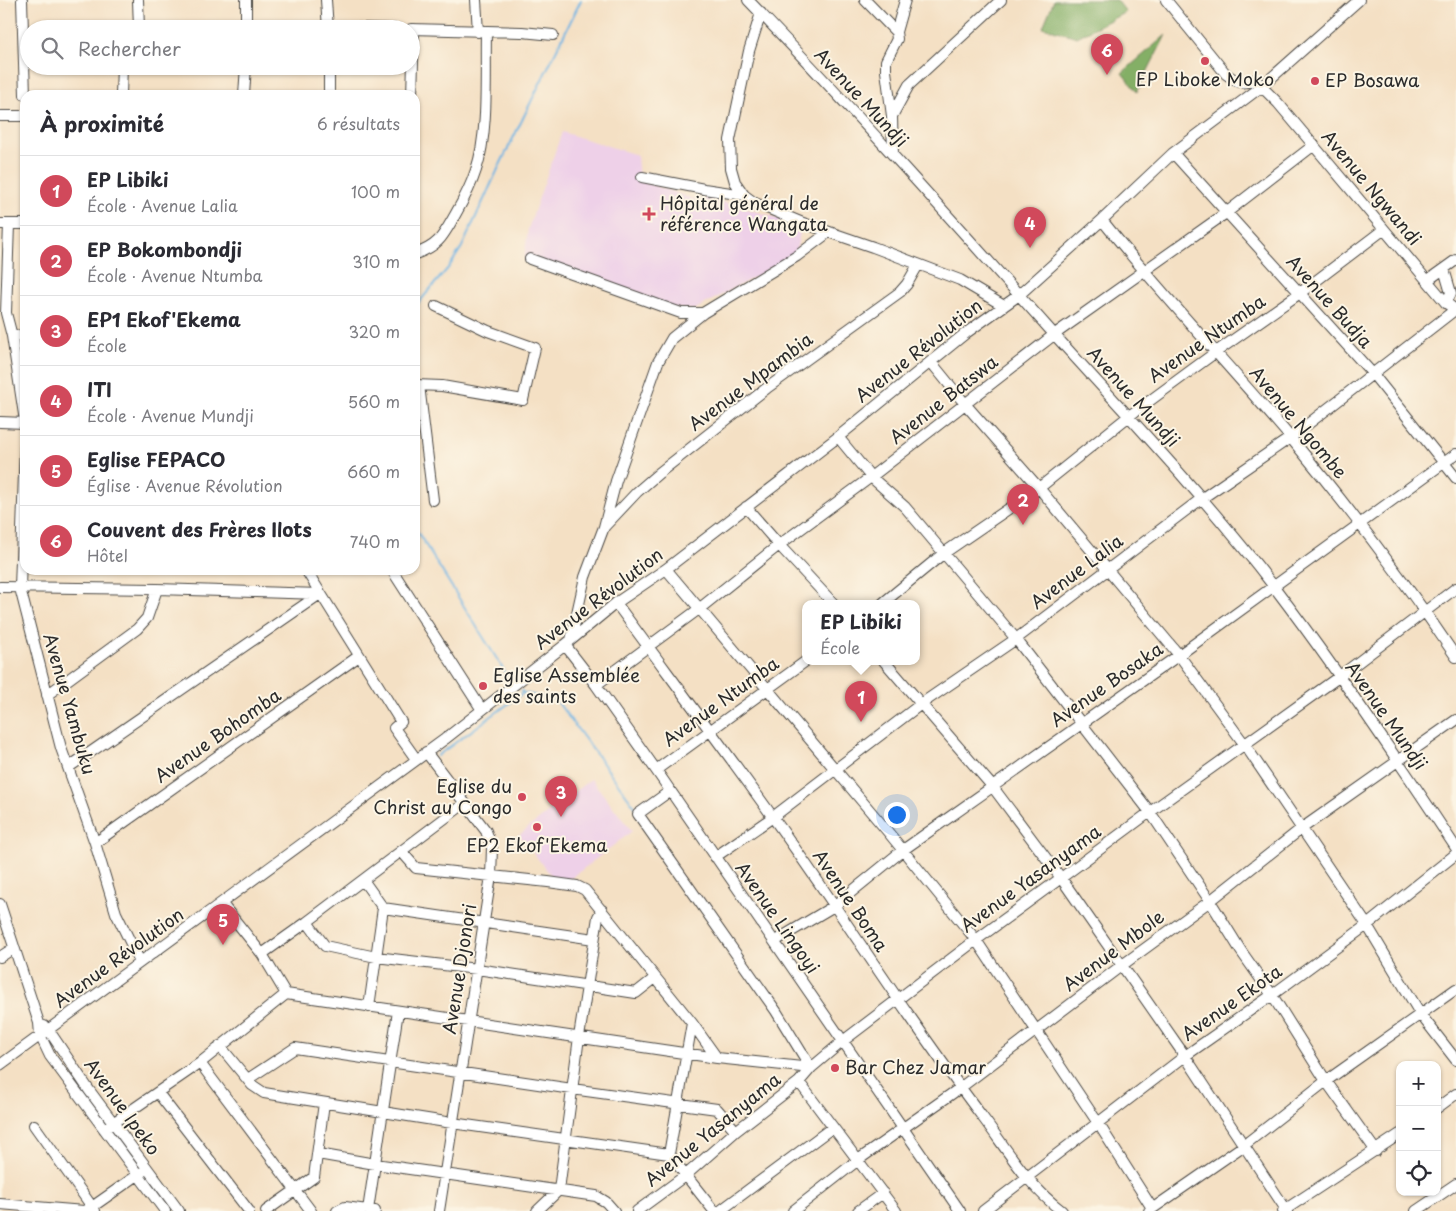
<!DOCTYPE html>
<html lang="fr">
<head>
<meta charset="utf-8">
<style>
	body { margin:0; font-family:"Playpen Sans",sans-serif; background:#f7f7f7; color:#2b2b33 }
	.controls { position:absolute; right:15px; bottom:15px; display:grid; overflow:hidden; border-radius:10px; box-shadow:0 1px 4px #0004 }
	.controls button { width:45px; height:45px; display:grid; place-items:center; padding:0; border:0; border-bottom:1px solid #e1e1e2; background:#fff; color:#2b2b33; font:25px sans-serif }
	.you { position:absolute; left:896px; top:814px; width:18px; height:18px; margin:-12px; border:4px solid #fff; border-radius:50%; background:#1a73e8; box-shadow:0 0 0 8px #1a73e833 }
	.badge { display:grid; place-items:center; width:32px; height:32px; border-radius:50%; background:#d1495b; color:#fff; font-size:16px; font-weight:700 }
	.pin { position:absolute; translate:-50% -41px; filter:drop-shadow(0 1px 2px #0008) }
	.pin::after { content:''; position:absolute; top:26px; width:18px; height:15px; background:inherit; clip-path:polygon(0 0,100% 0,50% 100%) }
	.popup { position:absolute; left:802px; top:600px; width:118px; height:65px; box-sizing:border-box; display:grid; place-content:center; border-radius:10px; background:#fff; filter:drop-shadow(0 1px 4px #0005); font-size:16px; white-space:nowrap; color:#7c7c81 }
	.popup b { font-size:19px; color:#2b2b33 }
	.popup::after { content:''; position:absolute; left:50%; top:100%; margin-left:-10px; border:10px solid transparent; border-top-color:#fff }
	.list { margin:0; padding:0; list-style:none }
	h2 { display:flex; justify-content:space-between; align-items:center; height:65px; margin:0; padding:0 20px; font-size:21px }
	h2 small { font-size:16px; font-weight:400; color:#7c7c81 }
	.list li { display:grid; grid-template-columns:32px 1fr auto; gap:15px; align-items:center; box-sizing:border-box; height:70px; padding:0 20px; border-top:1px solid #e1e1e2 }
	.list b { display:block; font-size:19px; white-space:nowrap }
	.list p { margin:0; font-size:16px; white-space:nowrap; color:#7c7c81 }
	.list em { font-size:16px; font-style:normal; color:#7c7c81 }
	.icon { flex:none; width:28px; height:28px; fill:none; stroke:currentColor; stroke-width:2; stroke-linecap:round; stroke-linejoin:round }
	.map { position:relative; flex:none; width:1456px; height:1211px; overflow:hidden }
	.search { position:absolute; background:#fff; box-shadow:0 1px 4px #0004; left:20px; top:20px; width:400px; height:55px; display:flex; align-items:center; gap:12px; box-sizing:border-box; padding:0 18px; border-radius:28px; color:#7c7c81; font-size:19px }
	.panel { position:absolute; background:#fff; box-shadow:0 1px 4px #0004; left:20px; top:90px; width:400px; height:485px; border-radius:15px }
	.map>svg:first-child { display:block }
</style>
</head>
<body>
<div class="map">
<svg width="1456" height="1211" viewBox="0 0 1456 1211">
	<rect width="100%" height="100%" fill="#fcf5e5"/>
	<filter id="ink" filterUnits="userSpaceOnUse"><feTurbulence type="fractalNoise" baseFrequency=".02" numOctaves="2"/><feDisplacementMap in="SourceGraphic" scale="10" xChannelSelector="R" yChannelSelector="G"/><feConvolveMatrix kernelMatrix="1 2 1 2 8 2 1 2 1" color-interpolation-filters="sRGB"/></filter>
	<filter id="wash" filterUnits="userSpaceOnUse"><feTurbulence type="fractalNoise" baseFrequency=".0096" numOctaves="4" result="noise"/><feDisplacementMap in="SourceGraphic" scale="20" xChannelSelector="R" yChannelSelector="G"/><feGaussianBlur stdDeviation="1.12" result="paint"/><feColorMatrix in="noise" values="0 0 0 0 0 0 0 0 0 0 0 0 0 0 0 0 0 1.4 0 .05"/><feComposite in="paint" operator="in"/></filter>
	<g filter="url(#wash)">
		<rect width="100%" height="100%" fill="#f4e0c4"/>
		<path fill="#eed0e8" d="M 562,132 L 637,155 L 639,180 L 702,202 L 706,197 L 802,225 L 795,255 L 694,310 L 661,307 L 564,271 L 524,259 L 528,229 Z
			M 591,779 L 632,831 L 570,879 L 554,879 L 519,835 Z"/>
		<path fill="#84af66" stroke="#586d48" d="M 1054,0 L 1117,0 L 1126,12 L 1077,37 L 1043,27 Z
			M 1166,35 L 1137,92 L 1122,73 Z"/>
		<g fill="none" stroke-linecap="round" stroke-linejoin="round">
			<path stroke="#6cb3e3" stroke-width="2" d="M 415,307 L 449,267 L 462,247 L 498,169 L 581,0
				M 415,528 L 510,680
				M 523,693 L 556,700 L 636,808
				M 437,756 L 523,693 L 522,691"/>
		</g>
	</g>
	<g filter="url(#ink)">
		<g fill="none" stroke-linecap="round" stroke-linejoin="round">
			<g stroke="#494642" stroke-width="12">
				<path id="minor" d="M 22,0 L 25,95
					M 138,0 L 139,29
					M 246,0 L 246,29
					M 326,0 L 328,29
					M 476,0 L 478,32
					M 748,0 C 852,108 952,220 1052,332 C 1128,416 1206,498 1275,588 C 1339,672 1398,760 1456,848
					M 865,0 L 896,32
					M 1166,0 L 1226,74 C 1237,82 1241,85 1255,80 L 1278,103 L 1446,303 L 1456,310
					M 761,13 L 749,51 L 730,140 L 731,168 L 735,182 L 744,195 L 755,203 L 803,223 L 873,247 L 960,280 L 1004,306
					M 328,27 L 398,29
					M 411,29 L 522,32 L 553,35
					M 121,95 L 122,66
					M 244,95 L 246,66
					M 329,95 L 329,66
					M 412,95 L 414,29
					M 0,116 L 25,116
					M 892,116 L 886,71 L 886,61 L 897,39 L 896,32 L 905,0
					M 1173,153 L 1372,373 L 1456,478
					M 893,155 L 892,116 L 909,85 L 1001,0
					M 642,177 L 704,189 L 744,195
					M 1102,220 C 1162,295 1228,364 1290,437 C 1349,508 1405,581 1456,657
					M 0,224 L 25,224
					M 9,224 L 6,313 L 12,336 L 25,421
					M 415,254 C 439,246 443,236 455,215 C 463,201 471,186 476,170 C 489,132 485,73 486,32
					M 530,259 L 681,313 L 703,313
					M 1444,269 L 1451,293 L 1446,303
					M 1428,280 L 1456,260
					M 12,336 L 25,335
					M 931,362 L 966,405 L 1039,488 L 1179,655 L 1245,745 L 1367,925 L 1421,1015 L 1456,1060
					M 415,385 L 442,386 L 523,400 L 535,348 L 488,331 L 436,306
					M 419,385 L 433,500
					M 0,422 L 25,423
					M 838,437 L 871,477 L 905,507 L 1016,639 L 1150,812 L 1210,901 L 1241,951 L 1272,995 L 1326,1081 L 1376,1151
					M 25,444 L 20,588 L 61,748 L 95,843 L 116,913 L 140,962
					M 746,507 L 779,545 L 833,603
					M 604,527 L 637,492 L 659,473 L 767,388 L 900,292 L 907,284 L 918,265
					M 666,569 L 888,832 L 976,940 L 1098,1123 L 1152,1208
					M 306,570 L 401,722 L 394,728 L 416,759
					M 392,570 L 482,710
					M 0,587 L 157,589 L 320,594
					M 616,603 C 690,704 766,804 836,908 C 884,979 932,1050 984,1119 C 1008,1151 1029,1187 1062,1211
					M 883,603 L 944,553 L 1039,488 L 1129,416 L 1216,352 L 1300,293 L 1383,230
					M 571,640 L 585,577 L 604,527 L 616,481 L 658,362 L 672,338 L 703,313 L 797,256 L 829,232
					M 565,645 L 596,685 L 656,770 L 960,1211
					M 884,661 L 992,786 L 1061,878 L 1185,1056 L 1287,1211
					M 596,685 L 699,609 L 779,545 L 871,477 L 1055,334 L 1226,213 L 1314,145
					M 47,695 L 137,629 L 147,618 L 157,589
					M 426,752 L 486,831 L 492,848 L 491,876 L 439,1211
					M 69,767 L 320,594
					M 656,770 L 806,661
					M 670,791 L 638,814 L 776,1011 L 811,1068
					M 95,843 L 359,656
					M 401,851 L 416,868 L 548,882 L 577,886 L 585,890 L 692,1023 L 717,1058
					M 715,857 L 773,817 L 921,704 L 1016,639 L 1201,499 L 1290,438 L 1456,309
					M 363,880 L 383,908 L 594,939
					M 0,904 L 39,1023 L 40,1035 L 50,1056 L 165,1211
					M 222,904 L 262,954 L 286,994
					M 307,922 L 325,946 L 376,957 L 477,969 L 636,993 L 655,978
					M 775,941 L 834,906 L 903,850 L 1179,655 L 1456,454
					M 262,954 L 307,922 L 465,803
					M 0,957 L 14,948
					M 369,1007 L 383,908
					M 44,1026 L 48,1029 L 89,1090 L 179,1211
					M 220,1046 L 252,1085 L 264,1093 L 452,1123 L 669,1154 L 714,1211
					M 200,1063 L 311,1211
					M 0,1065 L 445,739 L 565,645 L 616,603 L 666,569 L 838,437 L 966,333 L 1019,295 L 1102,220 L 1173,153 L 1261,87 L 1359,0
					M 248,1079 L 295,1048 L 572,1089 L 717,1109 L 736,1131
					M 799,1082 L 896,1211
					M 158,1093 L 249,1211
					M 1437,1108 L 1456,1094
					M 34,1125 L 95,1211
					M 104,1129 L 200,1063 L 286,994 L 717,1058 L 811,1068
					M 318,1154 L 375,1164 L 596,1196 L 606,1202 L 614,1211
					M 669,1154 L 692,1023
					M 0,1204 L 84,1211 L 92,1207 L 142,1172
					M 368,1210 L 398,1011
					M 266,1211 L 314,1177 L 324,1103
					M 337,1211 L 345,1207 L 375,1211
					M 537,1211 L 559,1190 L 579,1037 L 598,917 L 602,910
					M 637,1211 L 686,1175 L 736,1131 L 799,1082 L 811,1068 L 843,1041 L 976,940 L 1061,878 L 1150,812 L 1340,676 L 1456,588
					M 720,1211 L 833,1127
					M 793,1211 L 858,1160 L 960,1088 L 1121,966 L 1210,901 L 1301,829 L 1456,720
					M 858,1211 L 883,1193
					M 983,1211 L 1185,1056 L 1272,995 L 1367,925 L 1456,854
					M 1149,1211 L 1243,1146 L 1326,1081 L 1456,989
					M 1283,1211 L 1400,1134
					M 1416,1211 L 1456,1184"/>
			</g>
			<use href="#minor" stroke="#fff" stroke-width="10"/>
		</g>
	</g>
	<g fill="#d1495b" stroke="#fcf5e5" stroke-width="2">
		<circle cx="1205" cy="61" r="5"/>
		<circle cx="1315" cy="81" r="5"/>
		<path d="M646.5 206.5h5v5h5v5h-5v5h-5v-5h-5v-5h5z"/>
		<circle cx="483" cy="686" r="5"/>
		<circle cx="522" cy="797" r="5"/>
		<circle cx="537" cy="827" r="5"/>
		<circle cx="835" cy="1068" r="5"/>
	</g>
	<g text-anchor="middle" stroke-width="4" stroke-linejoin="round" paint-order="stroke">
		<g font-size="18" fill="#2b2b2b" stroke="#fcf5e5" text-anchor="start">
			<text x="1205" y="86" text-anchor="middle">EP Liboke Moko</text>
			<text x="1325" y="87">EP Bosawa</text>
			<text x="660" y="210">Hôpital général de<tspan x="660" dy="21">référence Wangata</tspan></text>
			<text x="493" y="682">Eglise Assemblée<tspan x="493" dy="21">des saints</tspan></text>
			<text x="512" y="793" text-anchor="end">Eglise du<tspan x="512" dy="21">Christ au Congo</tspan></text>
			<text x="537" y="852" text-anchor="middle">EP2 Ekof'Ekema</text>
			<text x="845" y="1074">Bar Chez Jamar</text>
		</g>
		<g font-size="18" fill="#2b2b2b" stroke="#fcf5e5">
			<text transform="translate(861 98) rotate(47)" y="6">Avenue Mundji</text>
			<text transform="translate(1371 188) rotate(50)" y="6">Avenue Ngwandi</text>
			<text transform="translate(1329 302) rotate(48)" y="6">Avenue Budja</text>
			<text transform="translate(1207 339) rotate(-35)" y="6">Avenue Ntumba</text>
			<text transform="translate(919 351) rotate(-38)" y="6">Avenue Révolution</text>
			<text transform="translate(751 382) rotate(-37)" y="6">Avenue Mpambia</text>
			<text transform="translate(1133 397) rotate(48)" y="6">Avenue Mundji</text>
			<text transform="translate(944 400) rotate(-38)" y="6">Avenue Batswa</text>
			<text transform="translate(1298 423) rotate(50)" y="6">Avenue Ngombe</text>
			<text transform="translate(1077 572) rotate(-37)" y="6">Avenue Lalia</text>
			<text transform="translate(599 599) rotate(-37)" y="6">Avenue Révolution</text>
			<text transform="translate(1107 685) rotate(-35)" y="6">Avenue Bosaka</text>
			<text transform="translate(721 702) rotate(-36)" y="6">Avenue Ntumba</text>
			<text transform="translate(69 704) rotate(74)" y="6">Avenue Yambuku</text>
			<text transform="translate(1386 716) rotate(55)" y="6">Avenue Mundji</text>
			<text transform="translate(218 736) rotate(-35)" y="6">Avenue Bohomba</text>
			<text transform="translate(1031 879) rotate(-36)" y="6">Avenue Yasanyama</text>
			<text transform="translate(850 901) rotate(56)" y="6">Avenue Boma</text>
			<text transform="translate(777 918) rotate(55)" y="6">Avenue Lingoyi</text>
			<text transform="translate(1114 951) rotate(-37)" y="6">Avenue Mbole</text>
			<text transform="translate(119 958) rotate(-36)" y="6">Avenue Révolution</text>
			<text transform="translate(460 969) rotate(-81)" y="6">Avenue Djonori</text>
			<text transform="translate(1232 1003) rotate(-35)" y="6">Avenue Ekota</text>
			<text transform="translate(122 1107) rotate(54)" y="6">Avenue Ipeko</text>
			<text transform="translate(713 1130) rotate(-39)" y="6">Avenue Yasanyama</text>
		</g>
	</g>
</svg>
<div class="controls">
<button>+</button>
<button>−</button>
<button><svg class="icon" aria-label="locate" viewBox="0 0 24 24"><circle cx="12" cy="12" r="6"/><path d="M12 2v4M12 18v4M2 12h4M18 12h4"/></svg></button>
</div>
<div class="you"></div>
<div class="pin badge" style="left:861px;top:722px">1</div>
<div class="popup"><b>EP Libiki</b>École</div>
<div class="pin badge" style="left:1023px;top:525px">2</div>
<div class="pin badge" style="left:561px;top:817px">3</div>
<div class="pin badge" style="left:1030px;top:248px">4</div>
<div class="pin badge" style="left:223px;top:945px">5</div>
<div class="pin badge" style="left:1107px;top:75px">6</div>
<div class="search"><svg class="icon" aria-label="search" viewBox="0 0 24 24"><circle cx="10" cy="10" r="6"/><path d="M15 15l6 6"/></svg>Rechercher</div>
<section class="panel">
<h2>À proximité<small>6 résultats</small></h2>
<ul class="list">
<li><span class="badge">1</span><div><b>EP Libiki</b><p>École · Avenue Lalia</p></div><em>100 m</em></li>
<li><span class="badge">2</span><div><b>EP Bokombondji</b><p>École · Avenue Ntumba</p></div><em>310 m</em></li>
<li><span class="badge">3</span><div><b>EP1 Ekof'Ekema</b><p>École</p></div><em>320 m</em></li>
<li><span class="badge">4</span><div><b>ITI</b><p>École · Avenue Mundji</p></div><em>560 m</em></li>
<li><span class="badge">5</span><div><b>Eglise FEPACO</b><p>Église · Avenue Révolution</p></div><em>660 m</em></li>
<li><span class="badge">6</span><div><b>Couvent des Frères Ilots</b><p>Hôtel</p></div><em>740 m</em></li>
</ul>
</section>
</div>
</body>
</html>
